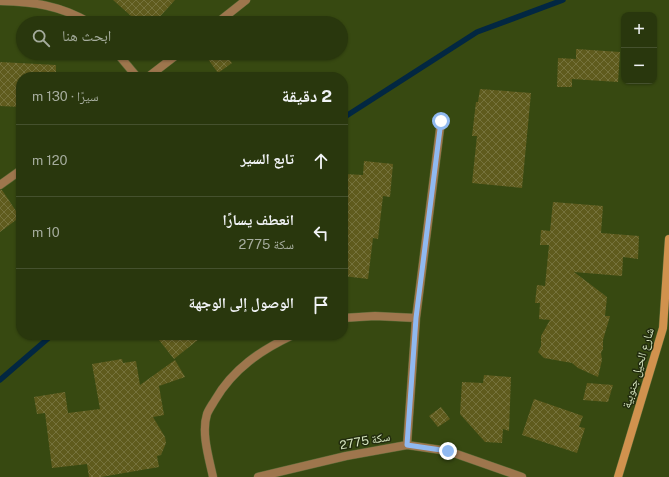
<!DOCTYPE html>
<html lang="ar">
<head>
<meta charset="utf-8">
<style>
	body { margin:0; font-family:"Public Sans","Noto Naskh Arabic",sans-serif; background:#35421b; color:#f1f3f6; direction:rtl }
	.controls { position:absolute; right:12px; top:12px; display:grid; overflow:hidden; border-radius:8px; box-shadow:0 1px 3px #0004 }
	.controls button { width:36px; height:36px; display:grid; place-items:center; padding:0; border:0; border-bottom:1px solid #45512e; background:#29370d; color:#f1f3f6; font:20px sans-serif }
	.stop { position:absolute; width:12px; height:12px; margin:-9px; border:3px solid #90b9f0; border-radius:50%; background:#fff }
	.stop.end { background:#90b9f0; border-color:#fff; box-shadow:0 1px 4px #0008 }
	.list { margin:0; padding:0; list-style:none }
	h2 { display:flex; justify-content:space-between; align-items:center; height:52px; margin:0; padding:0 16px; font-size:17px }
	h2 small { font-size:13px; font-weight:400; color:#a5ac9d }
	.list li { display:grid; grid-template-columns:26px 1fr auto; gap:12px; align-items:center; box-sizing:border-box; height:72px; padding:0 16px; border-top:1px solid #45512e }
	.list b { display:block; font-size:15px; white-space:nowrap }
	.list p { margin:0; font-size:13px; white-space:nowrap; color:#a5ac9d }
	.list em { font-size:13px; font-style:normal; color:#a5ac9d }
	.icon { flex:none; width:22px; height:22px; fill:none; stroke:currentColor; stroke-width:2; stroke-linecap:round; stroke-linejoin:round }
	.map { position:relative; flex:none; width:669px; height:477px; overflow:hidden; direction:ltr }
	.search { position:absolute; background:#29370d; box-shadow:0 1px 3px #0004; left:16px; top:16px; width:332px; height:44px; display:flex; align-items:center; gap:10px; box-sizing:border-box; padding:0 14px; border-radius:22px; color:#a5ac9d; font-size:15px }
	.panel { position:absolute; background:#29370d; box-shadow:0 1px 3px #0004; left:16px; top:72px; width:332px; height:268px; border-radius:16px; direction:rtl }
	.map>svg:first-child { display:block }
</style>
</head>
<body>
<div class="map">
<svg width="669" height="477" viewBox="0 0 669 477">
	<defs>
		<pattern id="building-cross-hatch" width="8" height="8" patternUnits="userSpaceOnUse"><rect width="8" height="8" fill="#5f5b1d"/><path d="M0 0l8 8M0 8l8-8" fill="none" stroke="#75723c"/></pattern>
	</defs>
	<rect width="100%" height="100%" fill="#374911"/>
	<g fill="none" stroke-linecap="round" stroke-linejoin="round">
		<path stroke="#022742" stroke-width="5.5" d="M 343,118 L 477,32 L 563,0
			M 0,380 L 52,335"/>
	</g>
	<path fill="url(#building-cross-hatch)" d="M 113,0 L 175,0 L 154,23 L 139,23 Z
		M 576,49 L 620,52 L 618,82 L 572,79 L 572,87 L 557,87 L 558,58 L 576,59 Z
		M 216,53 L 224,53 L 232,63 L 218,73 L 208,59 Z
		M 0,62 L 56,65 L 56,77 L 21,77 L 21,107 L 0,106 Z
		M 480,89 L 531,93 L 522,188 L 472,183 L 477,136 L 472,136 L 476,102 L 478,102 Z
		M 364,161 L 393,164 L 390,197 L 383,196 L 378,239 L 373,238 L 368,279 L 343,276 L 343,176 L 345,176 L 345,174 L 363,175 Z
		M 0,190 L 2,190 L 20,217 L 0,232 Z
		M 553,202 L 603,206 L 601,233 L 639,236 L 638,259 L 623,257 L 622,276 L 574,272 L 607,297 L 605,316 L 610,316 L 603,340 L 603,349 L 601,353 L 602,360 L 598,377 L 578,368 L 572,363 L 544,358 L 538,352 L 541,346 L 541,336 L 550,320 L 539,319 L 540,303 L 535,303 L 537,285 L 545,286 L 549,245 L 540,245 L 541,230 L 550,231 Z
		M 155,335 L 204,335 L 174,359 Z
		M 122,359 L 123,363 L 136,361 L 140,385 L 175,360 L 185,377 L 159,386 L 164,415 L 153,417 L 165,437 L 166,443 L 161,455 L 157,456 L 159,467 L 101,477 L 89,477 L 87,464 L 52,468 L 45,413 L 37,414 L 34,397 L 65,392 L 68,413 L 100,409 L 92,364 Z
		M 484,375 L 511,377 L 509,431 L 503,429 L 502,443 L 485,442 L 460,414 L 462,382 L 483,383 Z
		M 587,383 L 613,385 L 608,402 L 583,400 Z
		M 534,399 L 583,416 L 579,427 L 585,428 L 577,453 L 522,435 Z
		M 441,407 L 450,419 L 438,427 L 429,416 Z"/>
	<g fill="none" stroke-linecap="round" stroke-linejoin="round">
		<g stroke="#576834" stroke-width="9">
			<path id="street" d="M 0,1 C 33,2 60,5 90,23
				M 217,23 L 246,0
				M 117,53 L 137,77
				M 148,77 L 179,53
				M 0,185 L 21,170
				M 343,318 L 375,316 L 416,318
				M 407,445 L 416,318 L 441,121
				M 213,477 C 209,458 201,433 207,414 C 209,409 212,405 215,400 C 233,369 261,350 293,335
				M 258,477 L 346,456 L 407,445 L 448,451 L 522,477"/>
		</g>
		<g stroke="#576834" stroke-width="9">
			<path id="secondary" d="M 618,477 L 663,328 L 669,239"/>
		</g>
		<use href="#street" stroke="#9e764d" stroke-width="8"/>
		<use href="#secondary" stroke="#d1924e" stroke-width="8"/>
	</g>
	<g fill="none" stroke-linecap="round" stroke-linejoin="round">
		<path stroke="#90b9f0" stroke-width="5" d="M 441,121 L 416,318 L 407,445 L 448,451"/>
	</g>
	<g text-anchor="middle" stroke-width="3" stroke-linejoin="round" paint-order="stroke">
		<g font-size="12" fill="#d5e4bf" stroke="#222c0e">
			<text transform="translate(638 368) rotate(-73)" y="4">شارع الحيل جنوبية</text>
			<text transform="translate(365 441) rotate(-10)" y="4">سكة 2775</text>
		</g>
	</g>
</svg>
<div class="controls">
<button>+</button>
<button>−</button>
</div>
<div class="stop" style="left:441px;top:121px"></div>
<div class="stop end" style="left:448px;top:451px"></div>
<div class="search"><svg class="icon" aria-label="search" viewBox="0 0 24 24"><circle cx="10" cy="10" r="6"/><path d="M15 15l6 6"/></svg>ابحث هنا</div>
<section class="panel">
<h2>2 دقيقة<small>سيرًا · 130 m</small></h2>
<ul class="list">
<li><svg class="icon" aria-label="ahead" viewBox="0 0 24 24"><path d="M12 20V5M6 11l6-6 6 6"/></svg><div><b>تابع السير</b></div><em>120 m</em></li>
<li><svg class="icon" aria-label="left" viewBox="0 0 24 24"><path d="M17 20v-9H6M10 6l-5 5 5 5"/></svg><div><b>انعطف يسارًا</b><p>سكة 2775</p></div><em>10 m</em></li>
<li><svg class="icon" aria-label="arrive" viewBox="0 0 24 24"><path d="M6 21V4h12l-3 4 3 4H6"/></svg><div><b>الوصول إلى الوجهة</b></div></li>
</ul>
</section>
</div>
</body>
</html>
